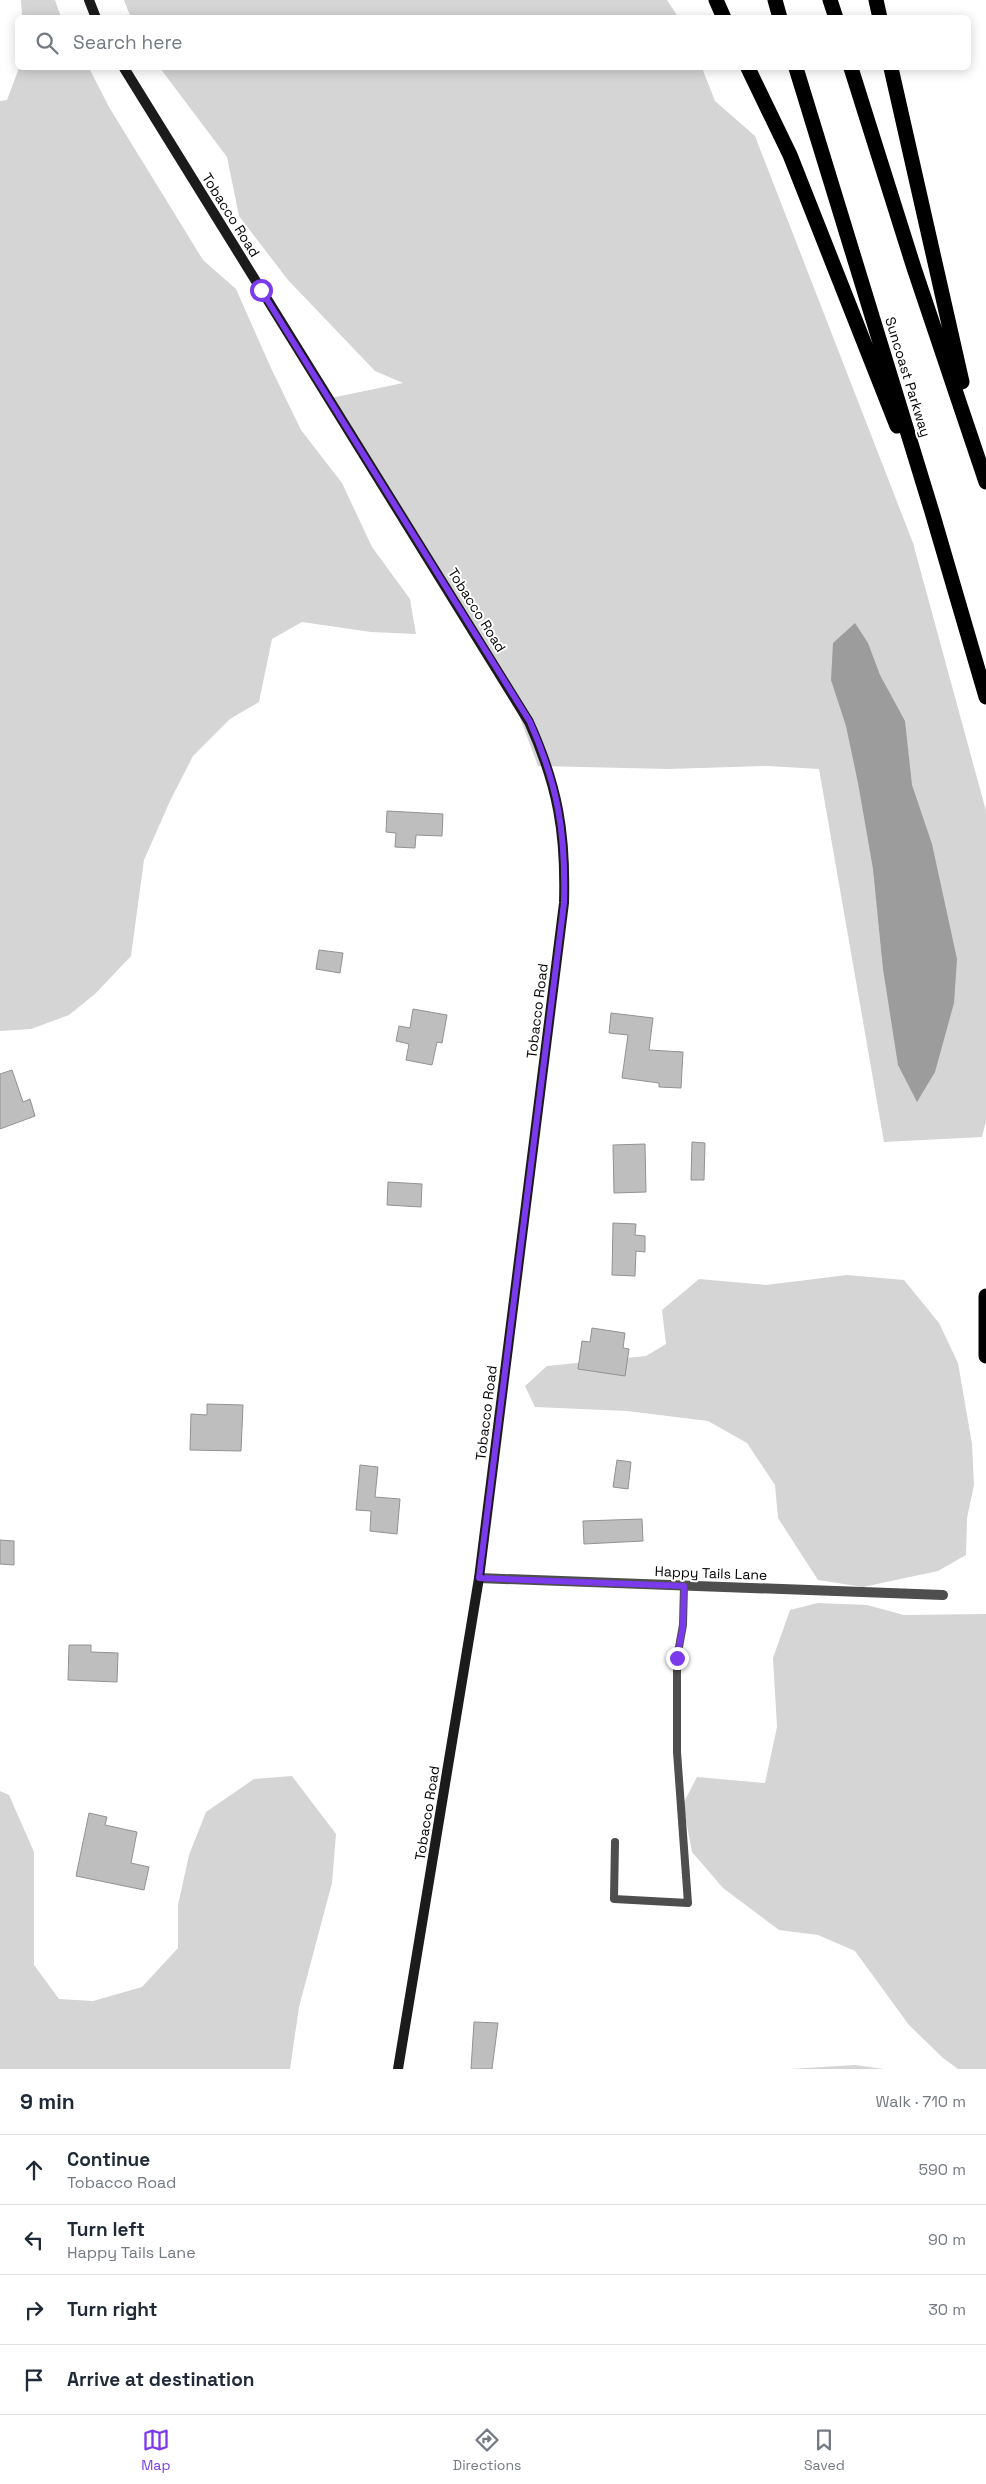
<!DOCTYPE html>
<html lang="en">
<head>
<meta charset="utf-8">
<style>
	body { margin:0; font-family:"Space Grotesk",sans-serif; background:#f6f6f7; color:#1f2937 }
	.stop { position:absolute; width:15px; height:15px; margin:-11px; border:4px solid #7c3aed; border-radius:50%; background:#fff }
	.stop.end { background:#7c3aed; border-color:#fff; box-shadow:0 1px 5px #0008 }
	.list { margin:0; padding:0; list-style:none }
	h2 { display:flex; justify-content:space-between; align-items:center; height:65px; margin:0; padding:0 20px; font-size:21px }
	h2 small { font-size:16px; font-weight:400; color:#747a83 }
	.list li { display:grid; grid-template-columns:32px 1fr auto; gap:15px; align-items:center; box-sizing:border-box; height:70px; padding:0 20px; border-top:1px solid #e0e1e3 }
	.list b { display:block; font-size:19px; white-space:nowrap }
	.list p { margin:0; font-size:16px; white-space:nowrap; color:#747a83 }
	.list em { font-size:16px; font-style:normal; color:#747a83 }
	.icon { flex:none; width:28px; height:28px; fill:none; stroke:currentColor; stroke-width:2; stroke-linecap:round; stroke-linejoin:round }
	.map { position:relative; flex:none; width:986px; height:2069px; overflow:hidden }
	.search { position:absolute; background:#fff; box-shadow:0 2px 12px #0003; left:15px; right:15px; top:15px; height:55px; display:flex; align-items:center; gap:12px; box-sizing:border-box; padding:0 18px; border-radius:8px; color:#747a83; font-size:19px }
	.sheet { height:345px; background:#fff }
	nav { display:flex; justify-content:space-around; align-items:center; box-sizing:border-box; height:70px; border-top:1px solid #e0e1e3; background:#fff; font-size:14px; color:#747a83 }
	nav a { display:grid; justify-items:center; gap:2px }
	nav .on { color:#7c3aed }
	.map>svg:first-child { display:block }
</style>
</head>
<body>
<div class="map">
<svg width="986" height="2069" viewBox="0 0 986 2069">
	<rect width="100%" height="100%" fill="#fff"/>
	<path fill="#d5d5d5" d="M 21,0 L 55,0 L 61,17 L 22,17 Z
		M 124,0 L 667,0 L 678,17 L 131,18 Z
		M 19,68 L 89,68 L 109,107 L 203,260 L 236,289 L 271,368 L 301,430 L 342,483 L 372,547 L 410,599 L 416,634 L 371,632 L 302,622 L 272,639 L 259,702 L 230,719 L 193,756 L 170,801 L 144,860 L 131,956 L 95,994 L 69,1015 L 31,1029 L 0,1031 L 0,101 L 7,100 Z
		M 160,68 L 702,68 L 715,101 L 755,136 L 913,543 L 986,811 L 986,1121 L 982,1137 L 884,1142 L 819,769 L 768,766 L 669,769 L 538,766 L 516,707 L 331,398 L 403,383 L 375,371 L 288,280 L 239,216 L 227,157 Z
		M 847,1275 L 904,1280 L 939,1323 L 958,1363 L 972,1444 L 974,1485 L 967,1518 L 966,1555 L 938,1571 L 863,1587 L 818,1580 L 778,1518 L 775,1485 L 747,1443 L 708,1421 L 627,1411 L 535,1407 L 525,1386 L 547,1366 L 646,1356 L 666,1344 L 662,1310 L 699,1279 L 766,1285 Z
		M 818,1603 L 867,1605 L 904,1615 L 986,1614 L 986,2069 L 958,2069 L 943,2058 L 909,2025 L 855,1951 L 818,1935 L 779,1930 L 723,1888 L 692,1852 L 683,1804 L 697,1777 L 765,1783 L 777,1727 L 773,1658 L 790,1610 Z
		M 292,1776 L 336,1834 L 332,1883 L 299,2007 L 290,2069 L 0,2069 L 0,1791 L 9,1795 L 34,1852 L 34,1965 L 59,1999 L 93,2001 L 142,1987 L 178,1948 L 178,1905 L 189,1855 L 206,1812 L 254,1779 Z
		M 855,2065 L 884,2069 L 790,2069 Z"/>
	<path fill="#9c9c9c" d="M 855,623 L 868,643 L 880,675 L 905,721 L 912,785 L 932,844 L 957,959 L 954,1003 L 935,1072 L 917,1102 L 898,1065 L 883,969 L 873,869 L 858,783 L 846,726 L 831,680 L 833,643 Z"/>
	<path fill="#bebebe" stroke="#929292" d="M 387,811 L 443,814 L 442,836 L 416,835 L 415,848 L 395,847 L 396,833 L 386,832 Z
		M 319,950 L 343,953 L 340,973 L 316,969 Z
		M 413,1009 L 447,1015 L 442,1043 L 437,1042 L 432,1065 L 406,1060 L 409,1044 L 396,1041 L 399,1026 L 410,1028 Z
		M 611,1013 L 653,1018 L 649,1050 L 683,1052 L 681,1088 L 659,1087 L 659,1083 L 622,1078 L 628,1035 L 609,1033 Z
		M 12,1070 L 23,1102 L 30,1099 L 35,1116 L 0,1129 L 0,1074 Z
		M 692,1142 L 705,1143 L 704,1180 L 691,1180 Z
		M 645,1144 L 646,1192 L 614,1193 L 613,1145 Z
		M 388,1182 L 422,1184 L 421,1207 L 387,1205 Z
		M 613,1223 L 636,1224 L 635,1235 L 645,1236 L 645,1252 L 636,1251 L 635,1276 L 612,1275 Z
		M 592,1328 L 625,1333 L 623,1348 L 629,1349 L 625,1376 L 578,1369 L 582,1341 L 590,1342 Z
		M 207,1404 L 243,1405 L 241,1451 L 190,1450 L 191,1414 L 207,1415 Z
		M 617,1460 L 631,1462 L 628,1489 L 613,1487 Z
		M 360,1465 L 378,1467 L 375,1497 L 400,1499 L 397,1534 L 370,1531 L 371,1511 L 356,1510 Z
		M 642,1519 L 643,1541 L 584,1544 L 583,1521 Z
		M 0,1540 L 14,1541 L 14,1565 L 0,1564 Z
		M 69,1645 L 91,1645 L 91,1652 L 118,1653 L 117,1682 L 68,1680 Z
		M 89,1813 L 107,1817 L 105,1825 L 137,1832 L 131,1863 L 149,1867 L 144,1890 L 76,1876 Z
		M 474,2022 L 498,2023 L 492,2069 L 471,2069 Z"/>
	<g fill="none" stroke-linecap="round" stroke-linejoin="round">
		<path stroke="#4e4e4e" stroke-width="8" d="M 615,1842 L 614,1899 L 688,1903 L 677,1752 L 677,1658 L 683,1625 L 684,1586"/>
		<path stroke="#4e4e4e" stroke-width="10" d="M 479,1578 L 943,1595"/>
		<path stroke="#1b1b1b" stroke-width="10" d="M 89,0 L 96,18
			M 124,68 L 529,722 C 558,786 566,833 564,903 L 479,1578 L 398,2069"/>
		<path stroke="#000" stroke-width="15" d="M 716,0 L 724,18
			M 775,0 L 780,18
			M 830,0 L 836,18
			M 876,0 L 880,18
			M 748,68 L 790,155 L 897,426
			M 796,68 L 932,512 L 986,697
			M 851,68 L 914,268 L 986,482
			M 891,68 L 962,382
			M 986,1296 L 986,1356"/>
	</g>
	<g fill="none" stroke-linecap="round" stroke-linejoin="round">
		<path stroke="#7c3aed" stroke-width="6" d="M 261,290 L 530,722 C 558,786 566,833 564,903 L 479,1578 L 684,1586 L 683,1625 L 677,1658"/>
	</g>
	<g text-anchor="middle" stroke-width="4" stroke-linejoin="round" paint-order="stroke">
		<g font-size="14" fill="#000" stroke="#fff">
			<text transform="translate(231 215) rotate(58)" y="5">Tobacco Road</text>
			<text transform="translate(908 377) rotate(73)" y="5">Suncoast Parkway</text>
			<text transform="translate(477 610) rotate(58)" y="5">Tobacco Road</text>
			<text transform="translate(537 1011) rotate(-83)" y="5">Tobacco Road</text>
			<text transform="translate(486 1413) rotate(-83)" y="5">Tobacco Road</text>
			<text transform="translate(711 1573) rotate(2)" y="5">Happy Tails Lane</text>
			<text transform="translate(427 1813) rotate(-81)" y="5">Tobacco Road</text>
		</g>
	</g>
</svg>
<div class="stop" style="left:261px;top:290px"></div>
<div class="stop end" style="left:677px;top:1658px"></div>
<div class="search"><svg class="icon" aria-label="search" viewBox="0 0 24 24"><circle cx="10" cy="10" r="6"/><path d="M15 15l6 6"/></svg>Search here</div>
</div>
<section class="sheet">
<h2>9 min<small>Walk · 710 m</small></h2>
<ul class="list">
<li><svg class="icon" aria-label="ahead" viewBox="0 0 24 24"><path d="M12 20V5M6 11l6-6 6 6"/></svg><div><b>Continue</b><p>Tobacco Road</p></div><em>590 m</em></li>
<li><svg class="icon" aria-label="left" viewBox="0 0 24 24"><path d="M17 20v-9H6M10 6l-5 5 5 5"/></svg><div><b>Turn left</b><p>Happy Tails Lane</p></div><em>90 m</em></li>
<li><svg class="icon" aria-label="right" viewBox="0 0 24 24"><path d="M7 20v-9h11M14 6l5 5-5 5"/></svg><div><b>Turn right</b></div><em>30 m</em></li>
<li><svg class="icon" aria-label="arrive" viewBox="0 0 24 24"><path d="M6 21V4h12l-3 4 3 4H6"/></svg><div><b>Arrive at destination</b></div></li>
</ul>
</section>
<nav>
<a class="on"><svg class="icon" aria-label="map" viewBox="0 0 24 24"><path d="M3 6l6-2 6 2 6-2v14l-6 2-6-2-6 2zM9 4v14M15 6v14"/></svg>Map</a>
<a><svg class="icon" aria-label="directions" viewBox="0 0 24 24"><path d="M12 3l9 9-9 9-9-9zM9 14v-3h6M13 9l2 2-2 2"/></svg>Directions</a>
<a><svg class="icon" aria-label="saved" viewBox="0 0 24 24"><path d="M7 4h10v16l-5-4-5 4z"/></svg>Saved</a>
</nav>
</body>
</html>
